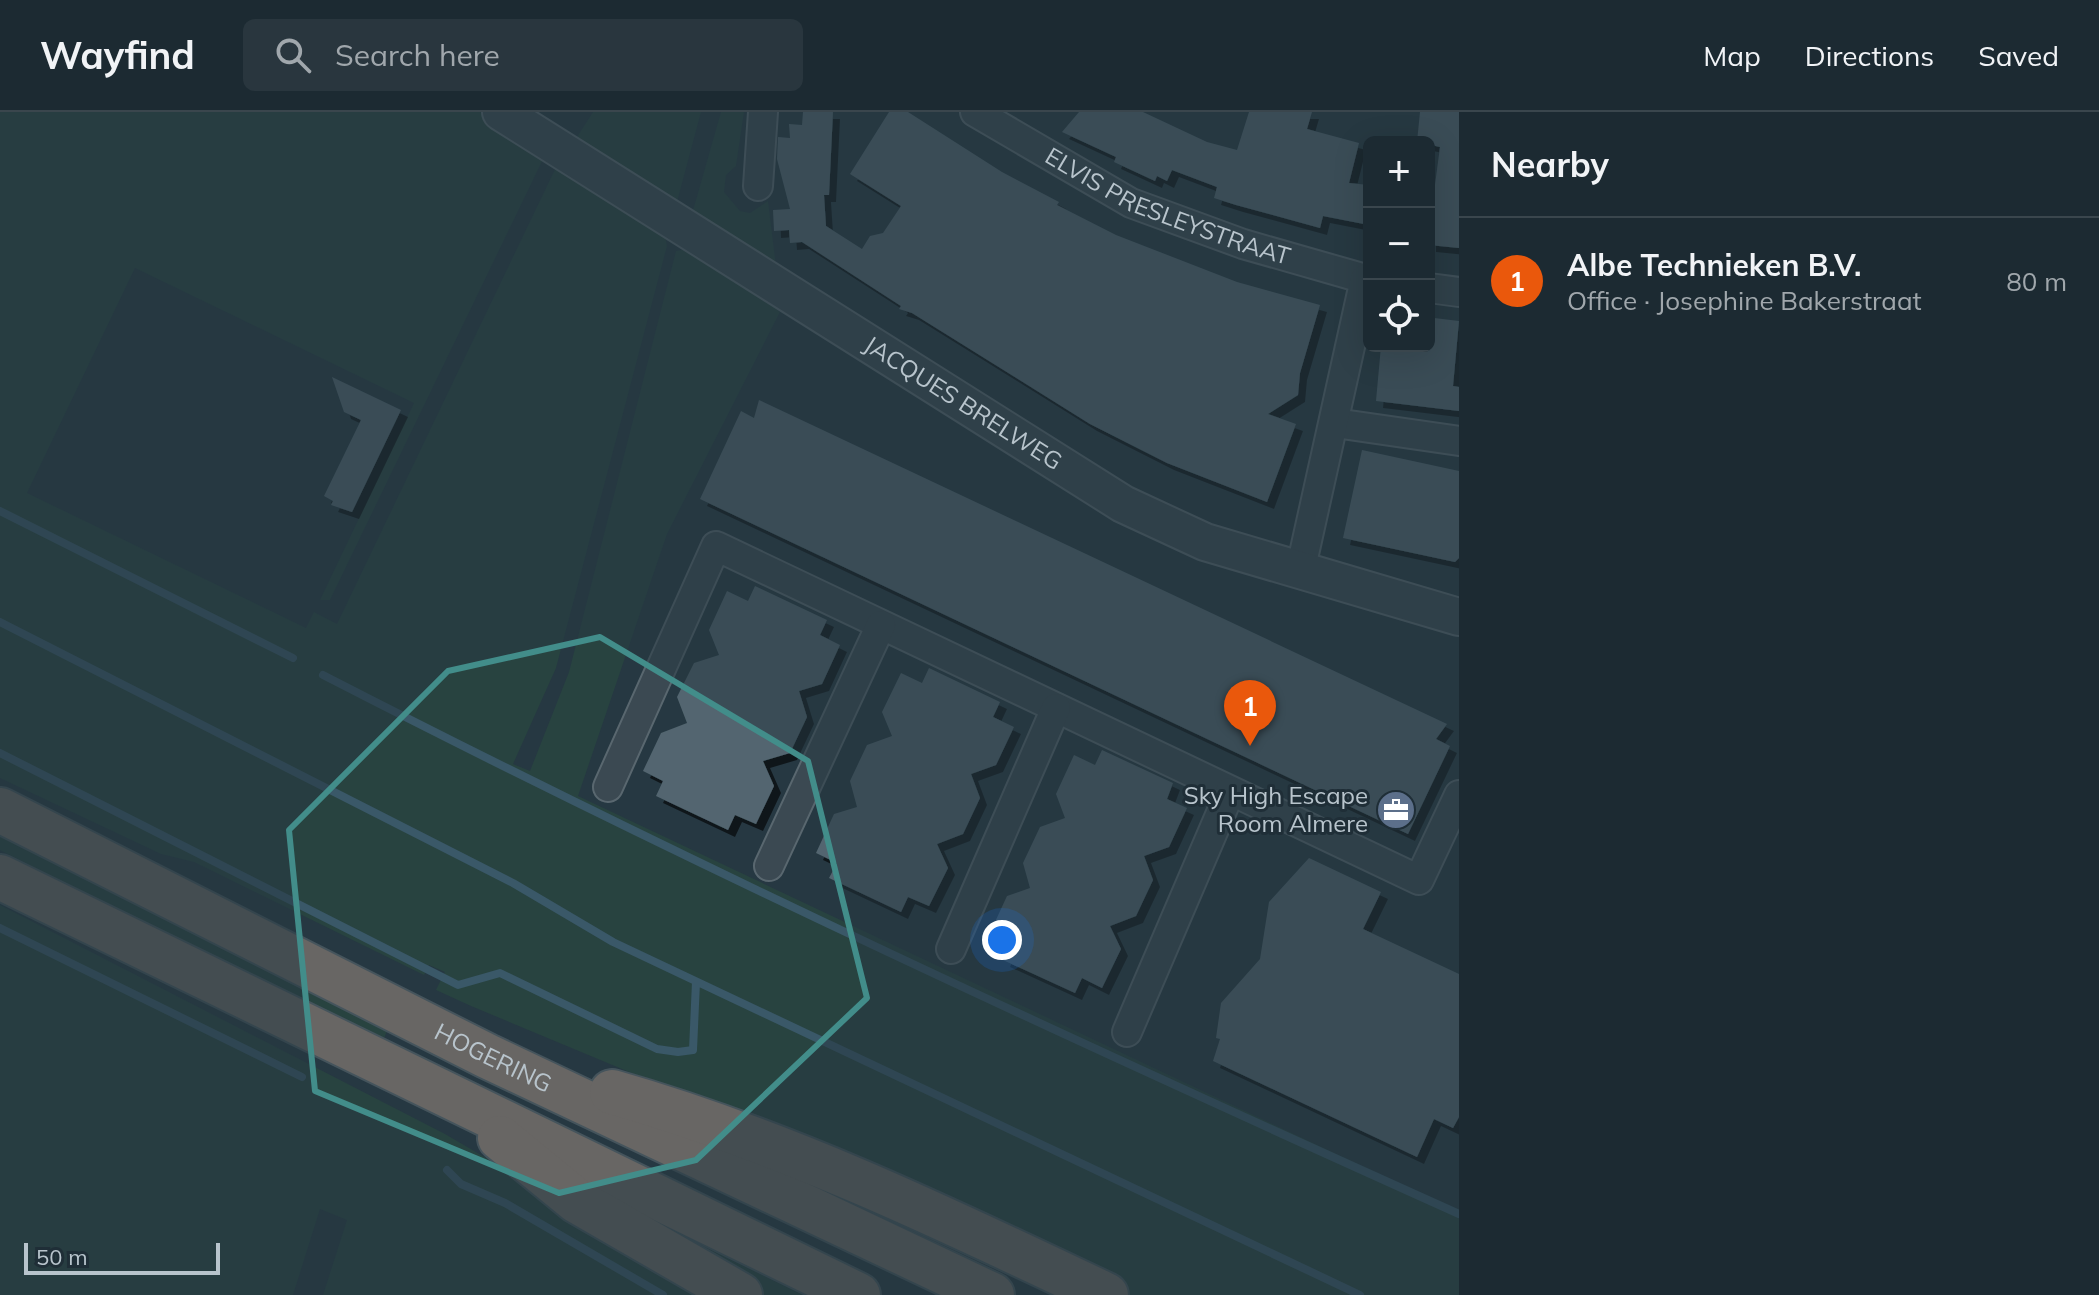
<!DOCTYPE html>
<html lang="en">
<head>
<meta charset="utf-8">
<style>
	body { margin:0; font-family:Mulish,sans-serif; background:#29363e; color:#f1f3f6 }
	.controls { position:absolute; right:24px; top:24px; display:grid; overflow:hidden; border-radius:12px; box-shadow:0 8px 32px #0002 }
	.controls button { width:72px; height:72px; display:grid; place-items:center; padding:0; border:0; border-bottom:2px solid #3a464d; background:#1c2a32; color:#f1f3f6; font:40px sans-serif }
	.scale { position:absolute; left:24px; bottom:20px; width:196px; box-sizing:border-box; padding-left:8px; border:4px solid #b8c4cc; border-top:0; font-size:22px; line-height:28px; white-space:nowrap; color:#b8c4cc; -webkit-text-stroke:6px #1f2e37; paint-order:stroke }
	.you { position:absolute; left:1002px; top:828px; width:28px; height:28px; margin:-20px; border:6px solid #fff; border-radius:50%; background:#1a73e8; box-shadow:0 0 0 12px #1a73e833 }
	.badge { display:grid; place-items:center; width:52px; height:52px; border-radius:50%; background:#ea580c; color:#fff; font-size:26px; font-weight:700 }
	.pin { position:absolute; translate:-50% -66px; filter:drop-shadow(0 2px 4px #0008) }
	.pin::after { content:''; position:absolute; top:42px; width:28px; height:24px; background:inherit; clip-path:polygon(0 0,100% 0,50% 100%) }
	.list { margin:0; padding:0; list-style:none }
	h2 { display:flex; justify-content:space-between; align-items:center; height:104px; margin:0; padding:0 32px; font-size:34px }
	h2 small { font-size:26px; font-weight:400; color:#a0a7ac }
	.list li { display:grid; grid-template-columns:52px 1fr auto; gap:24px; align-items:center; box-sizing:border-box; height:128px; padding:0 32px; border-top:2px solid #3a464d }
	.list b { display:block; font-size:30px; white-space:nowrap }
	.list p { margin:0; font-size:26px; white-space:nowrap; color:#a0a7ac }
	.list em { font-size:26px; font-style:normal; color:#a0a7ac }
	.icon { flex:none; width:44px; height:44px; fill:none; stroke:currentColor; stroke-width:2; stroke-linecap:round; stroke-linejoin:round }
	.map { position:relative; flex:none; width:1459px; height:1183px; overflow:hidden }
	header { display:flex; align-items:center; gap:48px; box-sizing:border-box; height:112px; padding:0 40px; background:#1c2a32; border-bottom:2px solid #3a464d }
	header strong { font-size:38px }
	nav { display:flex; gap:44px; margin-inline-start:auto; font-size:28px }
	.search { width:560px; height:72px; background:#29363e; display:flex; align-items:center; gap:20px; box-sizing:border-box; padding:0 28px; border-radius:12px; color:#a0a7ac; font-size:30px }
	main { display:flex }
	aside { flex:1; background:#1c2a32 }
	.map>svg:first-child { display:block }
</style>
</head>
<body>
<header>
<strong>Wayfind</strong>
<div class="search"><svg class="icon" aria-label="search" viewBox="0 0 24 24"><circle cx="10" cy="10" r="6"/><path d="M15 15l6 6"/></svg>Search here</div>
<nav><a>Map</a><a>Directions</a><a>Saved</a></nav>
</header>
<main>
<div class="map">
<svg width="1459" height="1183" viewBox="0 0 1459 1183">
	<defs>
		<filter id="shadow"><feDropShadow dx="7" dy="7" stdDeviation="0" flood-color="#0009"/></filter>
	</defs>
	<rect width="100%" height="100%" fill="#263842"/>
	<path fill="#284340" d="M 0,0 L 480,0 L 546,41 L 330,488 L 320,488 L 414,291 L 135,156 L 27,381 L 306,516 L 314,500 L 337,512 L 559,49 L 665,124 L 667,134 L 556,556 L 513,652 L 530,659 L 569,560 L 676,139 L 695,135 L 780,200 L 667,422 L 578,684 L 1459,1100 L 1459,1183 L 1125,1183 L 706,992 L 471,894 L 436,878 L 445,860 L 429,853 L 424,863 L 194,750 L 161,742 L 0,666 Z
		M 593,0 L 701,0 L 677,90 L 577,25 Z
		M 721,0 L 744,0 L 736,54 L 726,63 L 724,80 L 740,99 L 750,101 L 768,89 L 776,154 L 692,102 Z
		M 0,716 L 392,907 L 382,931 L 0,738 Z
		M 0,793 L 445,1022 L 721,1183 L 323,1183 L 347,1108 L 320,1097 L 293,1183 L 0,1183 Z
		M 586,1077 L 803,1183 L 759,1183 Z"/>
	<g fill="none" stroke-linecap="round" stroke-linejoin="round">
		<path stroke="#3a5868" stroke-width="8" d="M 0,399 L 293,546
			M 0,510 L 513,771 L 613,830 L 1360,1183
			M 323,563 C 696,755 1077,930 1459,1102
			M 0,641 L 458,873 L 500,861 L 657,937 L 678,940 L 693,938 L 696,870
			M 0,816 L 302,965
			M 447,1058 L 461,1072 L 505,1091 L 663,1183"/>
	</g>
	<path fill="#52656f" filter="url(#shadow)" d="M 803,0 L 833,0 L 829,83 L 824,83 L 826,114 L 862,137 L 870,124 L 883,121 L 901,94 L 850,62 L 889,0 L 908,0 L 1002,60 L 1059,90 L 1057,93 L 1116,123 L 1237,170 L 1320,193 L 1300,261 L 1298,283 L 1268,302 L 1296,312 L 1267,390 L 1167,351 L 1090,312 L 912,201 L 899,197 L 901,194 L 802,130 L 790,131 L 789,118 L 774,119 L 773,98 L 790,97 L 777,47 L 778,25 L 790,26 L 789,12 L 802,13 Z
		M 1079,0 L 1143,0 L 1207,30 L 1237,38 L 1249,0 L 1312,0 L 1307,17 L 1359,31 L 1349,71 L 1369,73 L 1369,113 L 1323,104 L 1320,116 L 1236,93 L 1214,86 L 1217,75 L 1172,58 L 1167,69 L 1157,64 L 1155,69 L 1114,50 L 1116,45 L 1062,20 Z
		M 1420,0 L 1459,0 L 1459,136 L 1429,133 L 1429,80 L 1434,80 L 1440,35 L 1417,30 Z
		M 1434,206 L 1459,209 L 1453,274 L 1459,275 L 1459,299 L 1376,289 L 1381,234 L 1429,234 L 1429,209 Z
		M 332,265 L 401,298 L 352,400 L 331,393 L 333,389 L 324,384 L 361,308 L 344,300 Z
		M 759,288 L 1447,612 L 1436,627 L 1450,634 L 1408,722 L 700,387 L 741,299 L 754,306 Z
		M 1362,338 L 1459,359 L 1459,446 L 1455,450 L 1343,426 Z
		M 755,474 L 827,508 L 820,523 L 840,533 L 822,572 L 799,579 L 807,605 L 790,641 L 763,649 L 774,674 L 756,712 L 735,703 L 728,718 L 656,684 L 663,669 L 643,659 L 661,621 L 687,611 L 677,585 L 694,551 L 719,543 L 709,518 L 727,479 L 748,489 Z
		M 929,556 L 1000,590 L 993,605 L 1014,615 L 996,653 L 971,662 L 980,686 L 963,722 L 937,732 L 948,756 L 929,794 L 908,785 L 901,800 L 829,766 L 837,751 L 816,741 L 834,702 L 857,695 L 850,669 L 867,633 L 892,624 L 882,600 L 901,561 L 922,571 Z
		M 1102,638 L 1173,671 L 1167,687 L 1187,696 L 1169,735 L 1144,744 L 1153,768 L 1136,804 L 1110,814 L 1121,837 L 1102,876 L 1082,866 L 1075,881 L 1003,848 L 1010,832 L 989,823 L 1007,784 L 1030,776 L 1023,751 L 1040,715 L 1065,706 L 1056,682 L 1074,643 L 1095,653 Z
		M 1309,746 L 1381,780 L 1363,817 L 1459,862 L 1459,1005 L 1453,1016 L 1434,1007 L 1417,1045 L 1213,949 L 1220,927 L 1216,926 L 1221,891 L 1260,847 L 1269,790 Z"/>
	<g fill="none" stroke-linecap="round" stroke-linejoin="round">
		<g stroke="#59676f" stroke-width="32">
			<g id="minor">
				<path id="s1" d="M 975,0 L 1131,91 L 1243,132 L 1369,168"/>
				<path d="M 758,74 L 763,0"/>
				<path d="M 1429,176 L 1459,180"/>
				<path d="M 1335,311 L 1459,329"/>
				<path d="M 1300,460 L 1365,167"/>
				<path d="M 608,675 L 716,434 L 1419,768 L 1459,683"/>
				<path d="M 769,754 L 881,513"/>
				<path d="M 951,837 L 1056,596"/>
				<path d="M 1127,920 L 1230,680"/>
			</g>
		</g>
		<g stroke="#59676f" stroke-width="40">
			<g id="tertiary">
				<path id="s2" d="M 501,0 L 1123,392 L 1205,430 L 1459,505"/>
			</g>
		</g>
		<g stroke="#45545c" stroke-width="48">
			<g id="trunk">
				<path id="s3" d="M 0,698 L 487,944 L 992,1183"/>
				<path d="M 0,765 L 858,1183"/>
				<path d="M 612,980 C 784,1029 944,1106 1106,1183"/>
				<path d="M 500,1026 L 577,1089 L 740,1183"/>
			</g>
		</g>
		<use href="#minor" stroke="#3b4952" stroke-width="28"/>
		<use href="#tertiary" stroke="#3b4952" stroke-width="36"/>
		<use href="#trunk" stroke="#686664" stroke-width="44"/>
	</g>
	<path d="M0 0H1459V1183H0ZM 600,525 L 808,649 L 867,886 L 696,1048 L 559,1081 L 315,979 L 289,718 L 448,559 Z" fill="#263842" fill-opacity=".55" fill-rule="evenodd"/>
	<path fill="none" stroke="#428d8a" stroke-width="6" stroke-linejoin="round" d="M 600,525 L 808,649 L 867,886 L 696,1048 L 559,1081 L 315,979 L 289,718 L 448,559 Z"/>
	<defs>
		<g id="office-disc" transform="scale(2)"><circle r="9.5" fill="#5c6f8a" stroke="#1f2e37"/><path d="M-6-3h4V-5.5h4V-3h4V5H-6ZM-1-4.5V-3h2v-1.5ZM-6 0V1H6V0Z" fill="#fff"/></g>
	</defs>
	<g fill-rule="evenodd">
		<use href="#office-disc" x="1396" y="698"/>
	</g>
	<g text-anchor="middle" stroke-width="6" stroke-linejoin="round" paint-order="stroke">
		<g font-size="24" fill="#b8c4cc" stroke="#1f2e37">
			<text dy="8" stroke="none"><textPath href="#s1" startOffset="216">ELVIS PRESLEYSTRAAT</textPath></text>
			<text dy="8" stroke="none"><textPath href="#s2" startOffset="546">JACQUES BRELWEG</textPath></text>
			<text dy="8" stroke="none"><textPath href="#s3" startOffset="552">HOGERING</textPath></text>
		</g>
		<g font-size="24" fill="#b8c4cc" stroke="#1f2e37" text-anchor="end">
			<text x="1368" y="692">Sky High Escape<tspan x="1368" dy="28">Room Almere</tspan></text>
		</g>
	</g>
</svg>
<div class="controls">
<button>+</button>
<button>−</button>
<button><svg class="icon" aria-label="locate" viewBox="0 0 24 24"><circle cx="12" cy="12" r="6"/><path d="M12 2v4M12 18v4M2 12h4M18 12h4"/></svg></button>
</div>
<div class="scale">50 m</div>
<div class="you"></div>
<div class="pin badge" style="left:1250px;top:634px">1</div>
</div>
<aside>
<h2>Nearby<small></small></h2>
<ul class="list">
<li><span class="badge">1</span><div><b>Albe Technieken B.V.</b><p>Office · Josephine Bakerstraat</p></div><em>80 m</em></li>
</ul>
</aside>
</main>
</body>
</html>
